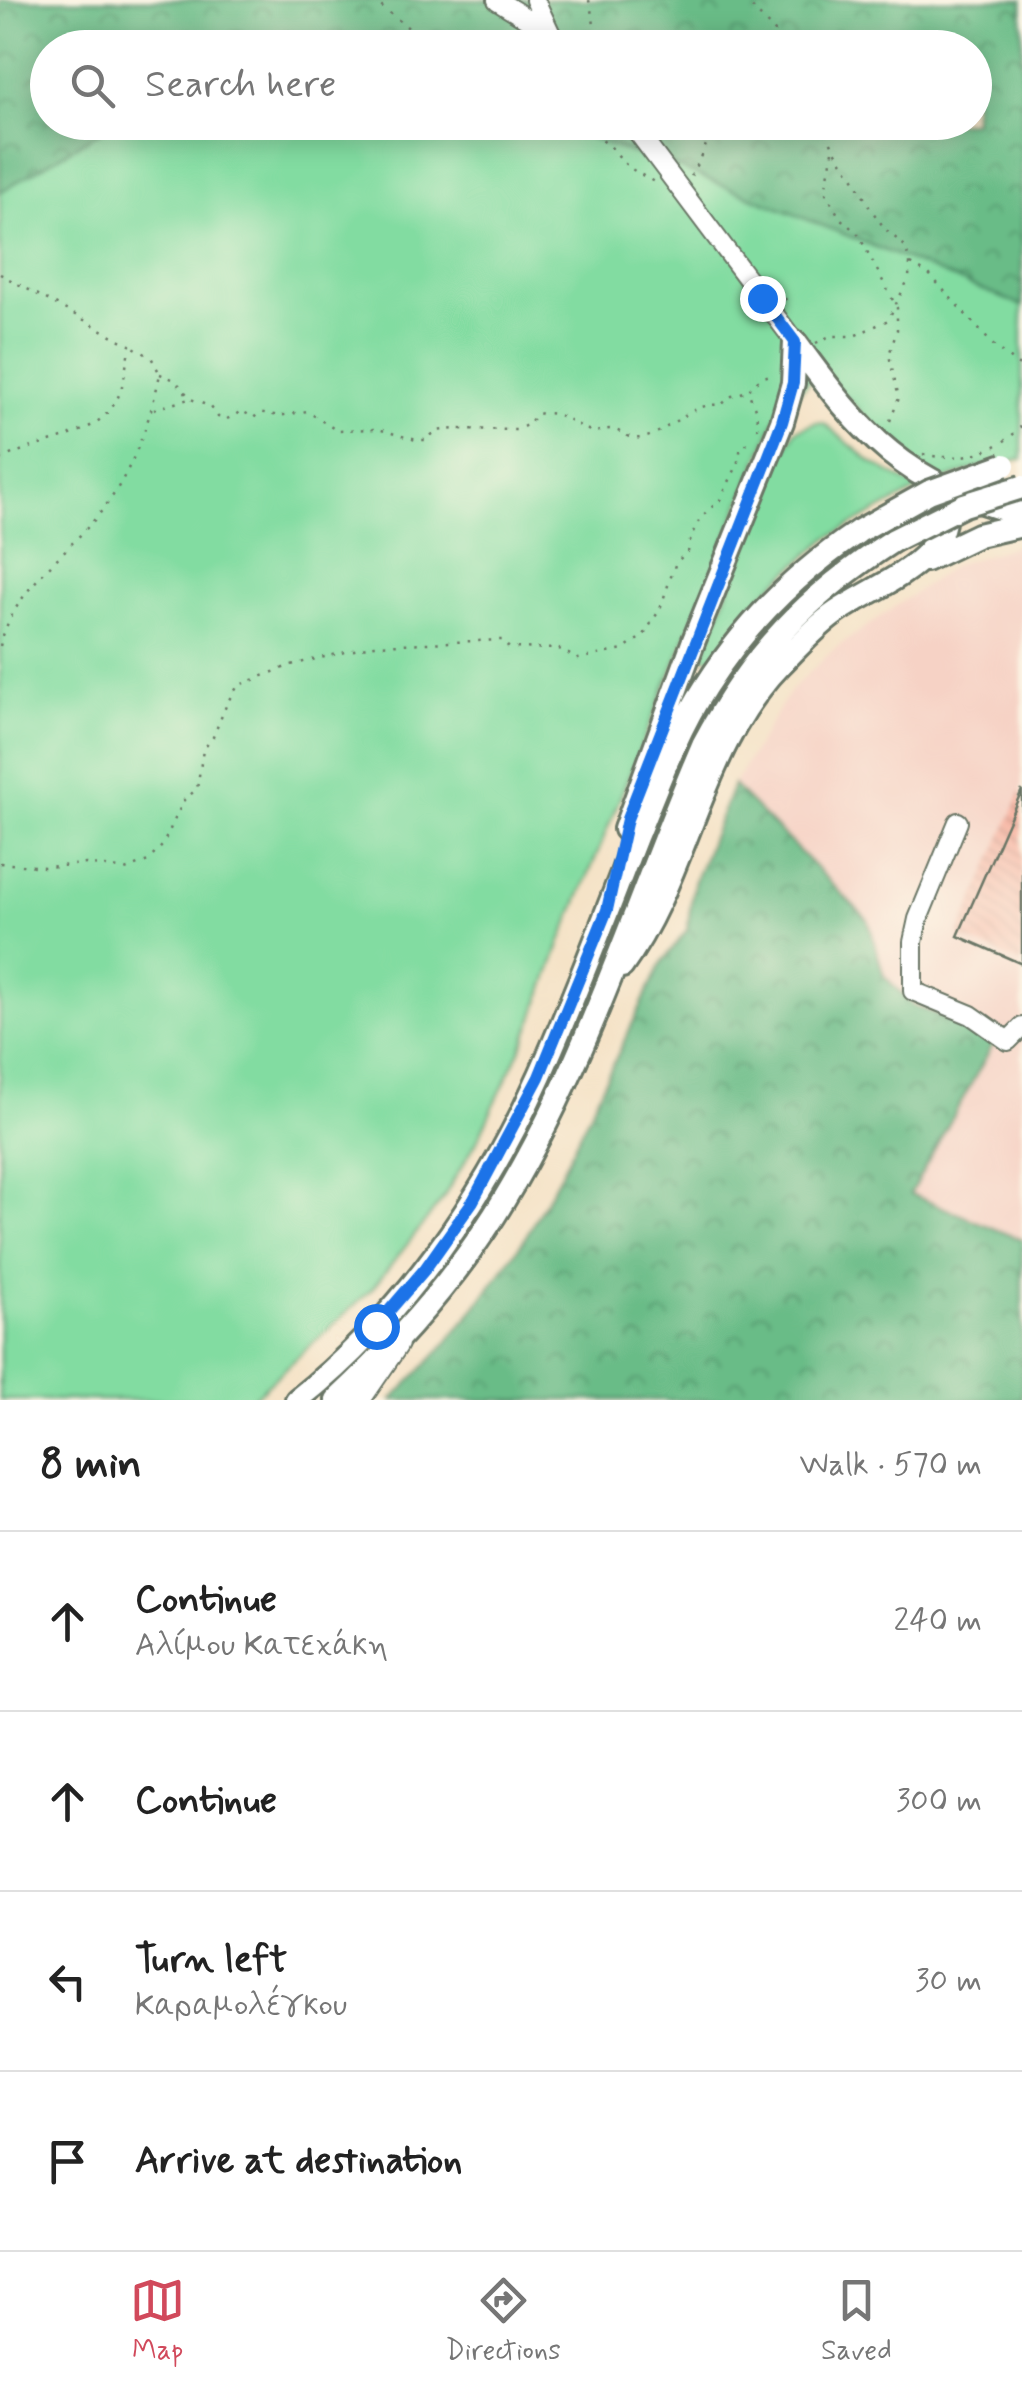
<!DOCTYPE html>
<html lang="en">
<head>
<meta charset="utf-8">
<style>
	body { margin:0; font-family:Mynerve,sans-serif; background:#f2f2f2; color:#222 }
	.stop { position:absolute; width:30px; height:30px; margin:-22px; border:8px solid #1a73e8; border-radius:50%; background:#fff }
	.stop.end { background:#1a73e8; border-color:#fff; box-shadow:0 2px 10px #0008 }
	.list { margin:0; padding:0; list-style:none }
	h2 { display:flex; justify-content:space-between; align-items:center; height:130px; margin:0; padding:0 40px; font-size:42px }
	h2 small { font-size:32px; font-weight:400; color:#767676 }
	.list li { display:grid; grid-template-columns:65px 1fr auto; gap:30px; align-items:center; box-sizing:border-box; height:180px; padding:0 40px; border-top:2px solid #e0e0e0 }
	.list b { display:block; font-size:38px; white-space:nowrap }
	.list p { margin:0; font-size:32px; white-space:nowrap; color:#767676 }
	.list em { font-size:32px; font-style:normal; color:#767676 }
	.icon { flex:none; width:55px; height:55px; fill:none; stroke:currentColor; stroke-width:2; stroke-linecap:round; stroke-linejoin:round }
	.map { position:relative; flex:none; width:1022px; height:1400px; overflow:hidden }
	.search { position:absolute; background:#fff; box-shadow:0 5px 25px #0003; left:30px; right:30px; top:30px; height:110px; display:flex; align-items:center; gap:25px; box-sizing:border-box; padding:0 35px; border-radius:55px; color:#767676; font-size:38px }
	.sheet { height:850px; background:#fff }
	nav { display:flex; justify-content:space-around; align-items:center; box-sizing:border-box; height:140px; border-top:2px solid #e0e0e0; background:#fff; font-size:28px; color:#767676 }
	nav a { display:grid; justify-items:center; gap:5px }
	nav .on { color:#d1495b }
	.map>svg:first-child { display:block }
</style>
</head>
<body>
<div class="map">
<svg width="1022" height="1400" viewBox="0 0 1022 1400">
	<defs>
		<pattern id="forest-crowns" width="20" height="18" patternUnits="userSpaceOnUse" patternTransform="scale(2.5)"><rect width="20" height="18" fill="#69bc87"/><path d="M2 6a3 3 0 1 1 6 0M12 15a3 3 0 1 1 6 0" fill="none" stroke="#569a6f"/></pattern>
		<pattern id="building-back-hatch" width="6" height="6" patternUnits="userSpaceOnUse" patternTransform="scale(2.5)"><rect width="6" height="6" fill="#f6af9d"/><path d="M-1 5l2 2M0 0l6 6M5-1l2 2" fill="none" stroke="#d29788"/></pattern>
	</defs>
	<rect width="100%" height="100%" fill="#fcf5e5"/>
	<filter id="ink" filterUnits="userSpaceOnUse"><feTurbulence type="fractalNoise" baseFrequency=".01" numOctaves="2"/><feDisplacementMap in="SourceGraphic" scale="20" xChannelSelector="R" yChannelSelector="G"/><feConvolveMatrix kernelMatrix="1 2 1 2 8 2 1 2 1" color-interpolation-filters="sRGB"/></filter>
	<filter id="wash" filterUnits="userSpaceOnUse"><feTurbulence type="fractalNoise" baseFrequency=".0048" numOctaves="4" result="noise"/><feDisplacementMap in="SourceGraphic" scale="40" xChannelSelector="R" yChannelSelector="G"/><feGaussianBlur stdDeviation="2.25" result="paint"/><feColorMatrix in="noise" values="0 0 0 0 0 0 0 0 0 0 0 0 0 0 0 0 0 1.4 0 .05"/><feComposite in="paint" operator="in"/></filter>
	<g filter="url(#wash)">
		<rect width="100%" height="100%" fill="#f4e1c4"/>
		<path fill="#f6d2c5" d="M 1022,544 L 1022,1240 L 910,1194 L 996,1039 L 913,1005 L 884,976 L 868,920 L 733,785 L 790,691 L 833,650 L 954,565 Z"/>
		<path fill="#82dca1" stroke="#508c6a" stroke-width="2.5" d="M 1022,0 L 1022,459 L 980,467 L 939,482 L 920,471 L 820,371 L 778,412 L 561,942 L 526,1038 L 476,1143 L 440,1203 L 372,1289 L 251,1400 L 0,1400 L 0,69 L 48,122 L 974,122 L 974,48 Z
			M 817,422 L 824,423 L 871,462 L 919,489 L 828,538 L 769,588 L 712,659 L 702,657 L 781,456 L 796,430 Z"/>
		<path fill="url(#forest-crowns)" stroke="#447c5e" stroke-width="2.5" d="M 0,0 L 1022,0 L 1022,306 L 672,165 L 610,146 L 561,123 L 974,122 L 974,48 L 48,48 L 48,122 L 114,123 L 0,192 Z
			M 733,785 L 868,920 L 884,976 L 913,1005 L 996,1039 L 910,1194 L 1022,1240 L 1022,1400 L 392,1400 L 438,1353 L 474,1309 L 522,1243 L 561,1173 L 661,964 L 687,930 L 694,883 Z"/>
		<g id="blocks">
			<path fill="url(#building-back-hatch)" d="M 1022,790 L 1022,964 L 958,936 Z"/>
		</g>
	</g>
	<g filter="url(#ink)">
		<use href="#blocks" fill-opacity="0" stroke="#6a7666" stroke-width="2.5"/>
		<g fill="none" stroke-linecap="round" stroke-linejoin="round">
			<g stroke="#6a7666" stroke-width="22">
				<path id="minor" d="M 497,0 L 550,33 L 564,48
					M 535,0 L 550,32
					M 630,122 L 795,342
					M 958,822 L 918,919 L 913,942 L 913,991 L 971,1015 L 1008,1041 L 1022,1027"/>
			</g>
			<g stroke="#6a7666" stroke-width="28">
				<path id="major" d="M 795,342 C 864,437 904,484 1022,514
					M 926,560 L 978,535 L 1022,525
					M 625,829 L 694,640 L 782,422 L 793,383 L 795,342
					M 622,966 C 689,874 699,748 781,664 C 798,647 816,626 837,612 C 883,581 969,554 938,486
					M 297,1400 C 403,1316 485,1198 540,1075 C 575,997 605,916 636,837 C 657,786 676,732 706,686 C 746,623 798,572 859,531
					M 337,1400 C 396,1345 450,1285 494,1216 C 586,1071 635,902 703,745 C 751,654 808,595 894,540"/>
			</g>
			<g stroke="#6a7666" stroke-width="32">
				<path id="highway" d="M 355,1400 L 394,1343"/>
			</g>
			<path stroke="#6a7666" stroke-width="2.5" stroke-dasharray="2.5 8" stroke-linecap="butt" d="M 373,0 L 434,48
				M 589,0 L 599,48
				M 745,0 L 790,48
				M 577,122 L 610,146 L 628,167 L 654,182
				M 833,151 L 825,191 L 840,218 L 858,234 L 897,308 L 897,330 L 889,355 L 899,398 L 890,421 L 886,425
				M 691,176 L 707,143 L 756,125 L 778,122
				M 911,264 L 929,274 L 995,347 L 1022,368
				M 0,274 L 130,345 C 126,362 125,384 117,399 C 97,440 35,440 0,460
				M 771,283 L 783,293 L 787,303
				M 816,343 L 830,336 L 854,336 L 888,320 L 909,278 L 910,263 L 905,246 L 885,229 L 868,205 L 856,181 L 834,149 L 822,122
				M 160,374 L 175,380 L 191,399 L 211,407 L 218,417 L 227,419 L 242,411 L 254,418 L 259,412 L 279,416 L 307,411 L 336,430 L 378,429 L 416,440 L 426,440 L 436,431 L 455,429 L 516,430 L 529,424 L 536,414 C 559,410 569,421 588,430 C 597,434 602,429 611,429 C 619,430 625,436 633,438 C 663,442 686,401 721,405 L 732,396 L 747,391
				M 154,409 L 189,399
				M 758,429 L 756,411 L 748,391 L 760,378 L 774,374
				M 923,454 C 956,463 1001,452 1022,425
				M 0,646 C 15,583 77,549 112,497 C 136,460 151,417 160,374 L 151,357 L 130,345
				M 0,863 L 44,867 L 86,864 L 125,870 L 148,861 L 162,846 L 184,800 L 197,789 L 203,750 L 213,737 L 228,701 L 238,686 L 291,665 L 375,645 L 502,640 L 509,648 L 559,649 L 578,659 L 623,650 L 644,635 L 660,609 L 676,562 L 688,552 L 691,536 L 701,517 L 720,500 L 737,466 L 741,447 L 753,440"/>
			<use href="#minor" stroke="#fff" stroke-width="18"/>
			<use href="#major" stroke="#fff" stroke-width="22"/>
			<use href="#highway" stroke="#fff" stroke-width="28"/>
			<g stroke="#6a7666" stroke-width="28" stroke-linecap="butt">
				<path id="major-bridge" d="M 859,531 L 929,492 L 1004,465
					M 894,540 L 964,505 L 1022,487"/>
			</g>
			<use href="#major-bridge" stroke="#fff" stroke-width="22"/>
		</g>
	</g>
	<g fill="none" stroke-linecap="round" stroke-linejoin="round" filter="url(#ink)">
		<path stroke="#1a73e8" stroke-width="12" d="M 376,1326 L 425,1269 L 473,1201 L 539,1077 L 607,910 L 627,819 L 782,422 L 793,383 L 795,342 L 762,298"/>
	</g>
</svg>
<div class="stop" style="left:376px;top:1326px"></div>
<div class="stop end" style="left:762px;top:298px"></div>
<div class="search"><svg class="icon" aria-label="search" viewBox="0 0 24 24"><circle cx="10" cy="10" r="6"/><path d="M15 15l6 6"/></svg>Search here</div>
</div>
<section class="sheet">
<h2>8 min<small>Walk · 570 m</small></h2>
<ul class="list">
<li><svg class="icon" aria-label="ahead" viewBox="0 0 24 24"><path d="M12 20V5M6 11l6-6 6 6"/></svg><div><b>Continue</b><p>Αλίμου Κατεχάκη</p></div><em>240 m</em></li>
<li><svg class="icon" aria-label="ahead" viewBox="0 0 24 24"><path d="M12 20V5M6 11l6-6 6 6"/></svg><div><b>Continue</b></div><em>300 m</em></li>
<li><svg class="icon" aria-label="left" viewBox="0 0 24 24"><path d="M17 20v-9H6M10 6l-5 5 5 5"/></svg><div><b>Turn left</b><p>Καραμολέγκου</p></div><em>30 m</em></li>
<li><svg class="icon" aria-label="arrive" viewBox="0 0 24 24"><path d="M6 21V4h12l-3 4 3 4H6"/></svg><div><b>Arrive at destination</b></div></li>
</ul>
</section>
<nav>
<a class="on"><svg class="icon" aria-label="map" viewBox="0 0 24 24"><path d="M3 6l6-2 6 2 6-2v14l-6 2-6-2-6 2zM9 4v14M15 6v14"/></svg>Map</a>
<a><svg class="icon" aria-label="directions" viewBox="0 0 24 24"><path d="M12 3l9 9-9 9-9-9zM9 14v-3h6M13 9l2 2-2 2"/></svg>Directions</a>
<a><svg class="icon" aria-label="saved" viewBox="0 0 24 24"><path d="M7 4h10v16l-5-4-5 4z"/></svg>Saved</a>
</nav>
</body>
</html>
